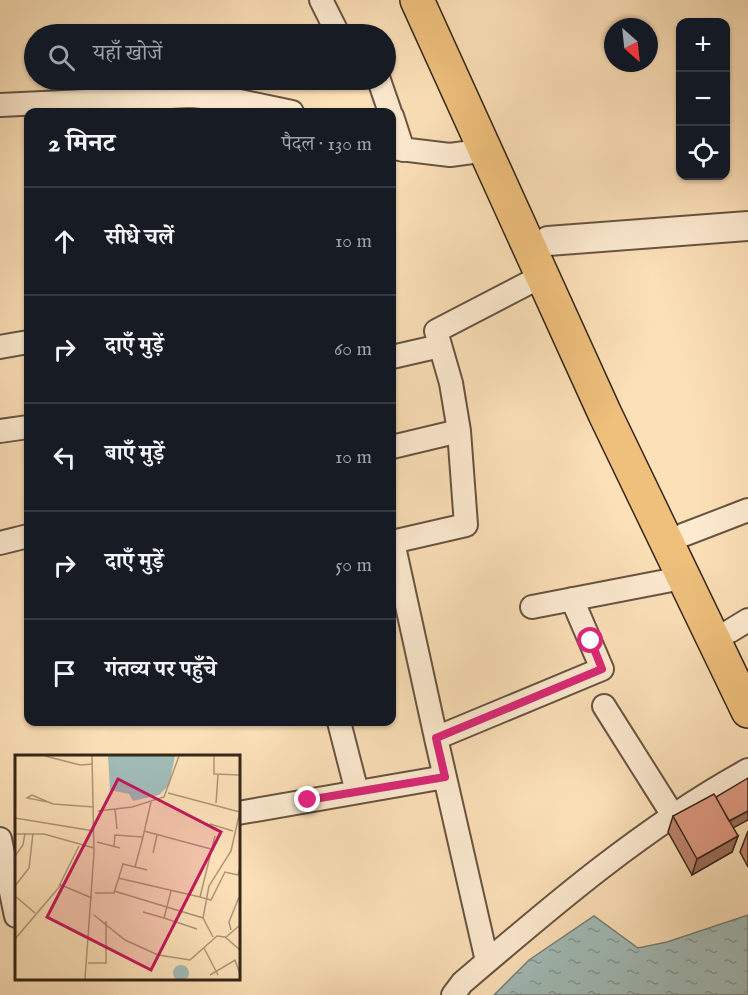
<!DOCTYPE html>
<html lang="hi">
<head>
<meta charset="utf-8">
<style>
	body { margin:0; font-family:"IM FELL English","Noto Serif Devanagari",serif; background:#242831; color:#f1f3f6 }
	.controls { position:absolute; right:18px; top:18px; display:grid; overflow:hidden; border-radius:12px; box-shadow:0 2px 4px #0004 }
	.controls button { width:54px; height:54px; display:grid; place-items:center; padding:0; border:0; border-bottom:2px solid #363941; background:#171b24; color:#f1f3f6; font:30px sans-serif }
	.compass { position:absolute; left:604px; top:18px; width:54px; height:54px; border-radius:50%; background:#171b24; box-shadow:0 2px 4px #0004; rotate:153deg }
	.stop { position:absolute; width:18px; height:18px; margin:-14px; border:4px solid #db2777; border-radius:50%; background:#fff }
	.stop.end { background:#db2777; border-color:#fff; box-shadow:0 2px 6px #0008 }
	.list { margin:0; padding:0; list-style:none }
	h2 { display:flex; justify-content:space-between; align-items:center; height:78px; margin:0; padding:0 24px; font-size:26px }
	h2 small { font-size:20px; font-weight:400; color:#9ea1a6 }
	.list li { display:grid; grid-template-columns:39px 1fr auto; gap:18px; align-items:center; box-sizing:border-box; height:108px; padding:0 24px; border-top:2px solid #363941 }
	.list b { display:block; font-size:22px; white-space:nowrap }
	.list em { font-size:20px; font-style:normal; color:#9ea1a6 }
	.icon { flex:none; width:33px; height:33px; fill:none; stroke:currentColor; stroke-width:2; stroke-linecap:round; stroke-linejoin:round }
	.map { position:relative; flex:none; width:748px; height:995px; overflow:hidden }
	.search { position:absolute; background:#171b24; box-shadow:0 2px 4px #0004; left:24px; top:24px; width:372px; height:66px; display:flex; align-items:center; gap:15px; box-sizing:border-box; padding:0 21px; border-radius:33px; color:#9ea1a6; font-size:22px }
	.panel { position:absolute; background:#171b24; box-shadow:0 2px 4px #0004; left:24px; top:108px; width:372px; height:618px; border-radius:12px }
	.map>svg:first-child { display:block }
</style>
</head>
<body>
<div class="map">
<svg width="748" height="995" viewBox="0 0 748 995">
	<defs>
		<pattern id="water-ripples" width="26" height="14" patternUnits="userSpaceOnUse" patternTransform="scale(1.5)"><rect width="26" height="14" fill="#a1bbb7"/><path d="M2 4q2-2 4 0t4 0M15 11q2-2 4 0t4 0" fill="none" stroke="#849894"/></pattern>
	</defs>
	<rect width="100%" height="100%" fill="#fce0b8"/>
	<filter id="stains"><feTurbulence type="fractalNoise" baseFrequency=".00333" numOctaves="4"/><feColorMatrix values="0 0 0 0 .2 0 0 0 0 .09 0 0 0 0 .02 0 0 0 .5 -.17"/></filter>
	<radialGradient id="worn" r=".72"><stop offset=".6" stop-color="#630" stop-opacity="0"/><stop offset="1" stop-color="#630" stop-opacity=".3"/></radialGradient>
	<path fill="url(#water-ripples)" stroke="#767f78" stroke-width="1.5" d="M 748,915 L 748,995 L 494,995 L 529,960 L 594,916 L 638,948 L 667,942 Z"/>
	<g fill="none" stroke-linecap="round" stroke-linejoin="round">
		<g stroke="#685442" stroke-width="26">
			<path id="minor" d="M 321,0 L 338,34
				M 379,80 L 390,112
				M 0,105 L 191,96 L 235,100 L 292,112
				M 392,116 L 403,150
				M 392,148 L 450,155 L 487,150
				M 0,347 L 28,342
				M 392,357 L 440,346
				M 0,431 L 28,427
				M 392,447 L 459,431
				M 683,535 L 748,510
				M 392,542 L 466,525 L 459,431 L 451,383 L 436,331 L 542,276
				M 393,542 L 436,738
				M 0,543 L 28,536
				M 532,607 L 682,578
				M 730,631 L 748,620
				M 604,706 L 674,817
				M 339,722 L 357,792
				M 238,813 L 445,777
				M 0,839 L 16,916
				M 487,961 L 436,738 L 602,669 L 572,599
				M 453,995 L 462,983 C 552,906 644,827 748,770"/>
		</g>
		<g stroke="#685442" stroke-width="32">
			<path id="tertiary" d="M 548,241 L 748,226"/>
		</g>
		<g stroke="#36261a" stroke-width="36">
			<path id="trunk" d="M 417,0 L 605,414 L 748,711"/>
		</g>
		<use href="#minor" stroke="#fdebd1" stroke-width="22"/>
		<use href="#tertiary" stroke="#fdebd1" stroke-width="28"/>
		<use href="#trunk" stroke="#eec07c" stroke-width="33"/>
	</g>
	<path fill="#c0846f" stroke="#36261a" stroke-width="1.5" d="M 673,816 L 733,828 L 738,836 L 732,852 L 692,875 L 668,832 Z
		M 748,831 L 748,867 L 740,852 Z"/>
	<path fill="#9c6c5a" stroke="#36261a" stroke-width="1.5" d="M 748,811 L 748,820 L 722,834 L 726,823 Z
		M 738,836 L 732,852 L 692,875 L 697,859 Z"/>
	<path fill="#df9a81" stroke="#36261a" stroke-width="1.5" d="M 748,778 L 748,811 L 729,821 L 716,797 Z
		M 714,794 L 738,836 L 697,859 L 673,816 Z"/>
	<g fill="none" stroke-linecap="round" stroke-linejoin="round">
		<path stroke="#db2777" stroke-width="8" d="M 308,800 L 445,777 L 436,738 L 602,669 L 591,641"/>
	</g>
	<g transform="translate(15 755)">
		<rect width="225" height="225" fill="#fce0b8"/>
		<path d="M 93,1 L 160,1 L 154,30 L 144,40 L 118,46 L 114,39 L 95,35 ZM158 218a8 8 0 1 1 16 0a8 8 0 1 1-16 0Z" fill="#a1bbb7"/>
		<path fill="none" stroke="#ad9679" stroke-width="1.5" d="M 30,1 L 65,10 L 78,9M 199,1 L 199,19 L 225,20M 153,38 L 225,57M 33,47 L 12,43 L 17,40 L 38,49 L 79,52M 201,48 L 203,20M 100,54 L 102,74M 83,56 L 117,52 L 149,42 L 164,1M 0,63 L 79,76M 195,69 L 218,76M 129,76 L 196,94M 0,79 L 29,79 L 79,93M 200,81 L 185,142 L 196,145 L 210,117 L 223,120 L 225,113M 82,87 L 105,93M 99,92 L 100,80 L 128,82 L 136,47M 138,98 L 142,80M 0,101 L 8,90 L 10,78M 120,112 L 128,82M 103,123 L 185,142M 0,131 L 14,113 L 18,78M 44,131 L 64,91M 99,136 L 188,163 L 198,182M 80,138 L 99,138 L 108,109 L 132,115M 0,141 L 20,158M 128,157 L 149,163 L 156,136M 79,160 L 110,185 L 143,200 L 175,205 L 202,181 L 210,182 L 225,195M 149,163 L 182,174M 188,163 L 194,131 L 216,96 L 225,56M 216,175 L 214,167 L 224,142M 210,183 L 225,170M 0,184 L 46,130 L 77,143M 189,193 L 203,220M 73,208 L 91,208 L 91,166M 195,220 L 220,205 L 225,219M 70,224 L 79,98 L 77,1"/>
		<path fill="#c2185b" fill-opacity="0.15" stroke="#c2185b" stroke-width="3" d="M 103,24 L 206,77 L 136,215 L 32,162 Z"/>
		<rect width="225" height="225" fill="none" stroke="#36261a" stroke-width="3"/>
	</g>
	<rect width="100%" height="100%" filter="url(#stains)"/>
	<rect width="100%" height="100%" fill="url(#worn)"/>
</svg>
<div class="controls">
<button>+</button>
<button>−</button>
<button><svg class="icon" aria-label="locate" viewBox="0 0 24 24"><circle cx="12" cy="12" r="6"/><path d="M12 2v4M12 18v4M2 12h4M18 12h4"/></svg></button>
</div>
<svg class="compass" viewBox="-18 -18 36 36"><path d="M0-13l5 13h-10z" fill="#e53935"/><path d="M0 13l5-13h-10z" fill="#9ea1a6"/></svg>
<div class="stop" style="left:591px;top:641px"></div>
<div class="stop end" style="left:308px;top:800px"></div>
<div class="search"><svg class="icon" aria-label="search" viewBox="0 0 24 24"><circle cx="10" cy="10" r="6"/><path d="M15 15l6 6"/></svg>यहाँ खोजें</div>
<section class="panel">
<h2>2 मिनट<small>पैदल · 130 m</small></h2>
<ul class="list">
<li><svg class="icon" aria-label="ahead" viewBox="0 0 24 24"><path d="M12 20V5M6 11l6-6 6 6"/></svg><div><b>सीधे चलें</b></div><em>10 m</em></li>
<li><svg class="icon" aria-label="right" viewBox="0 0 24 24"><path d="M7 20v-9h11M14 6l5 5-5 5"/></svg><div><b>दाएँ मुड़ें</b></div><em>60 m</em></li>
<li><svg class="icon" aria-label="left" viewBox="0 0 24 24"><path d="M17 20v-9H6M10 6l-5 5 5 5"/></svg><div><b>बाएँ मुड़ें</b></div><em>10 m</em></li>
<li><svg class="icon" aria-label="right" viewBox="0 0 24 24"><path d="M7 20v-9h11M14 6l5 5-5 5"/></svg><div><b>दाएँ मुड़ें</b></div><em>50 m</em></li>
<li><svg class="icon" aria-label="arrive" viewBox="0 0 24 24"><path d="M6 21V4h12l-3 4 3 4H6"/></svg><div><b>गंतव्य पर पहुँचे</b></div></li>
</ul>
</section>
</div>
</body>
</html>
